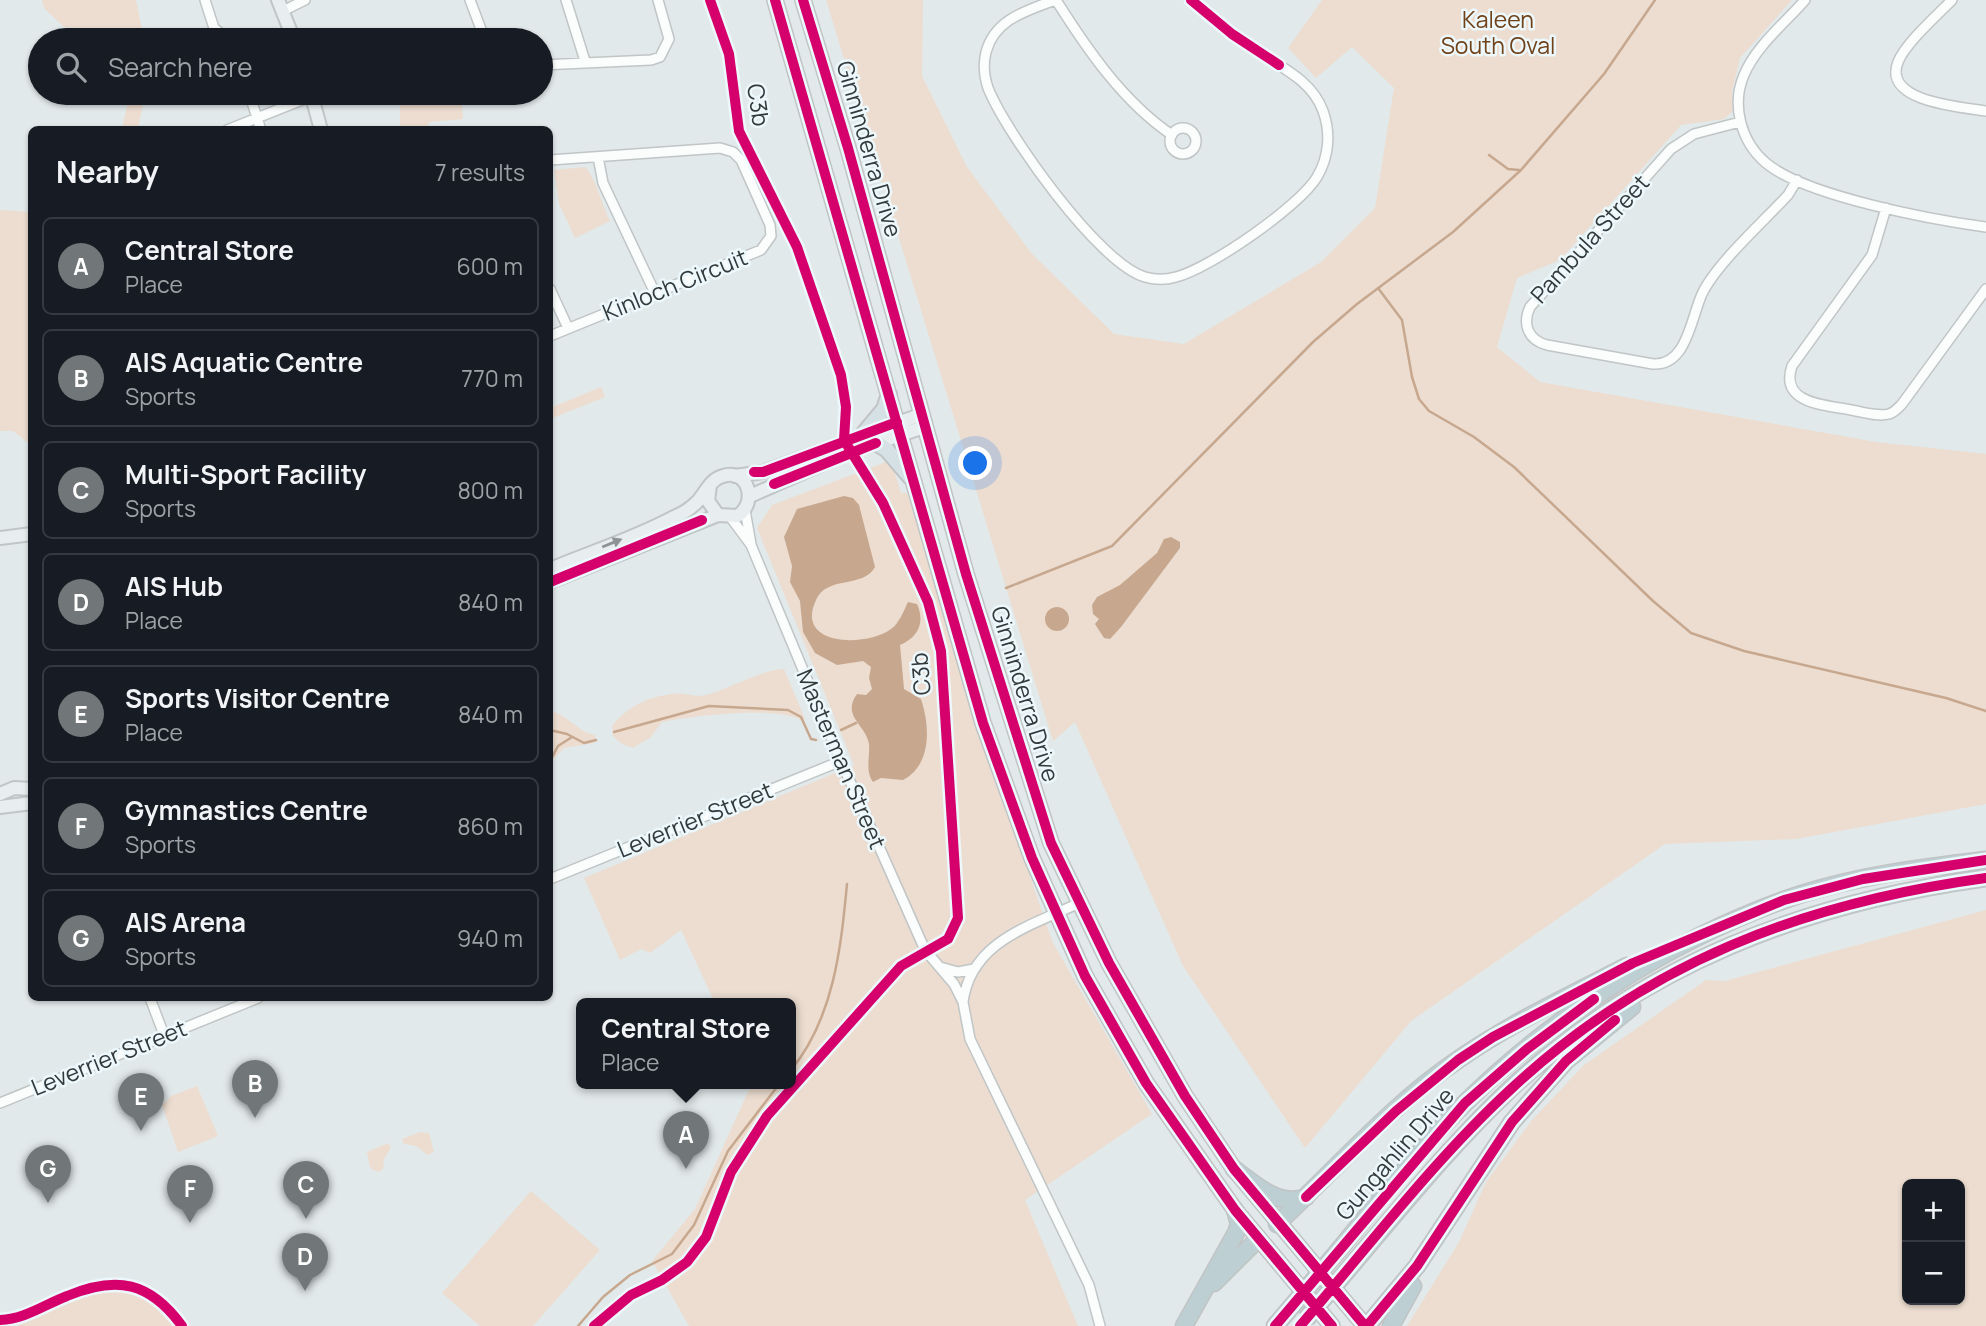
<!DOCTYPE html>
<html lang="en">
<head>
<meta charset="utf-8">
<style>
	body { margin:0; font-family:Manrope,sans-serif; background:#242831; color:#f1f3f6 }
	.controls { position:absolute; right:21px; bottom:21px; display:grid; overflow:hidden; border-radius:10px; box-shadow:0 2px 5px #0004 }
	.controls button { width:63px; height:63px; display:grid; place-items:center; padding:0; border:0; border-bottom:2px solid #363941; background:#171b24; color:#f1f3f6; font:35px sans-serif }
	.you { position:absolute; left:976px; top:464px; width:24px; height:24px; margin:-18px; border:5px solid #fff; border-radius:50%; background:#1a73e8; box-shadow:0 0 0 10px #1a73e833 }
	.badge { display:grid; place-items:center; width:46px; height:46px; border-radius:50%; background:#717778; color:#fff; font-size:23px; font-weight:700 }
	.pin { position:absolute; translate:-50% -58px; filter:drop-shadow(0 2px 4px #0008) }
	.pin::after { content:''; position:absolute; top:37px; width:24px; height:21px; background:inherit; clip-path:polygon(0 0,100% 0,50% 100%) }
	.popup { position:absolute; left:576px; top:998px; width:220px; height:91px; box-sizing:border-box; display:grid; place-content:center; border-radius:10px; background:#171b24; filter:drop-shadow(0 2px 5px #0005); font-size:23px; white-space:nowrap; color:#9ea1a6 }
	.popup b { font-size:26px; color:#f1f3f6 }
	.popup::after { content:''; position:absolute; left:50%; top:100%; margin-left:-14px; border:14px solid transparent; border-top-color:#171b24 }
	.list { margin:0; padding:0; list-style:none }
	h2 { display:flex; justify-content:space-between; align-items:center; height:91px; margin:0; padding:0 28px; font-size:30px }
	h2 small { font-size:23px; font-weight:400; color:#9ea1a6 }
	.list li { display:grid; grid-template-columns:46px 1fr auto; gap:21px; align-items:center; box-sizing:border-box; height:98px; margin:0 14px 14px; padding:0 14px; border:2px solid #363941; border-radius:10px }
	.list b { display:block; font-size:26px; white-space:nowrap }
	.list p { margin:0; font-size:23px; white-space:nowrap; color:#9ea1a6 }
	.list em { font-size:23px; font-style:normal; color:#9ea1a6 }
	.icon { flex:none; width:38px; height:38px; fill:none; stroke:currentColor; stroke-width:2; stroke-linecap:round; stroke-linejoin:round }
	.map { position:relative; flex:none; width:1986px; height:1326px; overflow:hidden }
	.search { position:absolute; background:#171b24; box-shadow:0 2px 5px #0004; left:28px; top:28px; width:525px; height:77px; display:flex; align-items:center; gap:18px; box-sizing:border-box; padding:0 24px; border-radius:38px; color:#9ea1a6; font-size:26px }
	.panel { position:absolute; background:#171b24; box-shadow:0 2px 5px #0004; left:28px; top:126px; width:525px; height:875px; border-radius:10px }
	.map>svg:first-child { display:block }
</style>
</head>
<body>
<div class="map">
<svg width="1986" height="1326" viewBox="0 0 1986 1326">
	<rect width="100%" height="100%" fill="#e2e9ea"/>
	<path fill="#ecddd0" fill-rule="evenodd" d="M 42,0 L 136,0 L 144,40 L 107,40 L 100,29 L 64,27 L 44,8 Z
		M 826,0 L 923,0 L 922,76 L 967,167 L 1032,254 L 1114,334 L 1184,344 L 1321,262 L 1375,208 L 1394,88 L 1352,47 L 1316,78 L 1288,48 L 1322,0 L 1792,0 L 1740,58 L 1732,92 L 1733,111 L 1724,119 L 1681,125 L 1560,260 L 1517,278 L 1497,347 L 1540,382 L 1876,442 L 1986,454 L 1986,804 L 1796,839 L 1665,844 L 1411,1021 L 1305,1148 L 1183,966 L 1075,722 L 1053,741 Z
		M 130,93 L 145,93 L 138,129 L 122,129 Z
		M 400,93 L 461,93 L 463,119 L 430,122 L 425,129 L 400,129 Z
		M 585,167 C 595,176 603,207 610,221 L 575,238 L 559,204 L 554,170 Z
		M 0,210 L 31,212 L 31,445 L 13,431 L 0,431 Z
		M 601,387 L 605,397 L 550,419 L 550,408 Z
		M 891,460 L 901,493 L 907,493 L 942,600 L 975,718 L 1053,943 L 1152,1114 L 1025,1200 L 1078,1326 L 689,1326 L 652,1261 L 695,1209 L 752,1083 L 791,1083 L 791,1003 L 715,1003 L 681,930 L 650,953 L 641,949 L 620,960 L 584,878 L 854,765 L 757,528 L 772,505 Z
		M 784,669 L 805,719 L 803,721 C 775,705 693,716 662,722 L 651,737 L 633,748 L 622,744 L 613,736 L 612,726 C 627,707 649,696 673,694 C 684,692 695,698 706,695 C 732,688 757,671 784,669 Z
		M 550,711 C 569,715 576,731 595,735 L 596,740 L 594,743 L 564,748 L 550,763 Z
		M 1986,910 L 1986,1326 L 1407,1326 L 1459,1242 L 1486,1182 L 1532,1120 L 1584,1065 L 1706,980 L 1725,981 ZM 1907,1184 L 1960,1184 L 1960,1300 L 1907,1300 Z
		M 197,1086 L 218,1136 L 178,1152 L 162,1105 L 171,1096 Z
		M 420,1132 L 429,1133 L 434,1152 L 428,1155 L 416,1146 L 404,1144 L 402,1139 Z
		M 388,1143 L 391,1147 L 384,1159 L 383,1169 L 378,1172 L 370,1168 L 367,1152 Z
		M 531,1191 L 600,1250 L 533,1326 L 480,1326 L 442,1293 Z
		M 128,1290 C 149,1297 163,1307 174,1326 L 18,1326 L 69,1300 L 99,1292 Z"/>
	<path fill="#c7a88f" d="M 844,496 L 853,498 L 859,505 L 875,567 C 863,589 827,575 816,600 C 794,647 867,647 891,629 C 899,624 904,610 908,602 L 917,604 C 925,622 919,637 900,645 L 904,689 L 921,699 C 930,726 932,765 903,780 L 881,778 L 873,782 C 865,771 870,757 869,744 C 866,725 841,716 857,694 L 866,695 L 872,689 L 869,678 L 871,667 L 863,661 L 837,665 L 815,653 L 803,632 L 800,601 L 790,582 L 792,566 L 784,537 L 797,509 Z
		M 1171,537 L 1180,542 L 1180,548 L 1121,627 L 1110,639 L 1104,638 L 1095,624 L 1099,619 L 1093,614 L 1092,605 L 1097,597 L 1120,585 L 1157,553 L 1164,539 Z
		M1045 619a12 12 0 1 1 24 0a12 12 0 1 1-24 0Z"/>
	<g fill="none" stroke-linecap="round" stroke-linejoin="round">
		<path stroke="#c7a88f" stroke-width="2.5" d="M 1489,155 L 1508,169 L 1519,170
			M 1378,288 L 1402,320 L 1412,377 L 1419,399 L 1429,411 L 1474,437 L 1514,467 L 1653,601 L 1691,633 L 1744,651 L 1946,698 L 1986,711
			M 1006,588 L 1112,546 L 1313,342 L 1357,304 L 1453,232 L 1521,170 L 1604,74 L 1655,0
			M 550,730 L 567,734 L 584,743 L 596,740
			M 841,730 L 856,723
			M 614,732 L 709,706 L 788,710 L 801,717 L 811,739 L 816,740
			M 550,761 L 558,746 L 572,737
			M 791,1070 C 834,1018 841,947 847,884
			M 578,1326 L 603,1297 L 630,1275 L 672,1254 L 694,1225 L 728,1151 L 780,1083"/>
		<g stroke="#c0c5c6" stroke-width="12">
			<path id="street" d="M 470,0 L 485,40
				M 566,0 L 585,61
				M 1055,0 C 1026,11 995,19 986,52 C 983,64 984,76 988,88 C 1006,133 1099,264 1145,277 C 1155,280 1166,280 1176,277 C 1209,269 1300,206 1317,177 C 1329,157 1331,133 1323,111 C 1311,78 1276,65 1249,46 C 1229,32 1210,16 1191,0
				M 1056,0 C 1087,49 1123,102 1172,135
				M 1805,0 C 1785,23 1756,46 1744,75 C 1731,105 1741,142 1766,163 C 1805,196 1933,220 1986,227
				M 1952,0 C 1937,15 1905,44 1898,62 C 1882,102 1962,107 1986,111
				M 283,11 L 305,0
				M 214,28 L 229,40
				M 193,40 L 211,33 L 214,28 L 205,0
				M 541,65 L 651,60 L 660,57 L 669,39 L 658,0
				M 249,93 L 261,130
				M 1740,122 L 1694,134 L 1671,149 L 1530,307 C 1522,324 1528,340 1547,345 L 1653,364 C 1687,366 1691,318 1702,294 C 1716,264 1764,221 1788,195 L 1797,180
				M1170 141a13 13 0 1 1 26 0a13 13 0 1 1-26 0Z
				M 227,130 L 312,96
				M 598,157 L 603,183 L 655,293
				M 550,160 L 720,148 L 733,152 L 741,160 L 770,225 L 771,236 L 761,250 L 550,336
				M 1886,208 L 1872,255 L 1792,366 C 1779,404 1826,405 1851,410 C 1863,412 1877,417 1889,414 C 1895,412 1898,408 1902,404 L 1986,289
				M 550,289 L 568,328
				M 745,510 L 751,544
				M 731,518 L 751,545 L 841,761 L 925,950 L 954,984 L 963,1002 L 970,1039 L 1089,1285 L 1100,1326
				M 550,879 L 841,761
				M 940,967 L 958,972 L 974,969
				M 150,998 L 164,1035
				M 963,1002 C 971,941 1031,926 1079,903
				M 0,1103 L 258,998"/>
		</g>
		<g stroke="#c0c5c6" stroke-width="16">
			<path id="secondary" d="M 278,0 L 294,40
				M 311,93 L 321,130
				M 735,476 L 763,472 L 920,415
				M 750,496 L 850,452 L 924,427
				M 0,538 L 32,534
				M 550,569 C 591,552 635,538 674,517 C 682,514 691,508 697,502 C 705,494 710,479 723,476 C 749,468 758,504 737,516 L 718,515 L 708,501 L 710,485
				M 550,582 L 718,515
				M 0,794 L 14,788 L 32,789
				M 0,807 L 32,803"/>
		</g>
		<g stroke="#c1c4c5" stroke-width="18">
			<path id="primary" d="M 775,0 L 983,723 L 1032,858 L 1085,976 L 1146,1083 L 1235,1210 L 1332,1326
				M 803,0 L 848,148 L 966,574 L 1051,843 L 1109,963 L 1185,1096 L 1234,1169 L 1365,1326
				M 864,433 L 884,409 L 889,394
				M 876,443 L 887,450 L 910,477"/>
		</g>
		<g stroke="#c1c4c5" stroke-width="19">
			<path id="highway" d="M 1234,1169 C 1255,1184 1279,1208 1306,1197
				M 1277,1224 C 1336,1169 1392,1104 1459,1059 C 1511,1023 1570,995 1627,966
				M 1333,1257 C 1376,1206 1417,1151 1464,1104 C 1553,1016 1666,943 1784,900 C 1848,877 1918,868 1986,860
				M 1346,1272 C 1399,1210 1450,1146 1509,1090 C 1644,963 1805,903 1986,878
				M 1214,1283 L 1258,1239
				M 1184,1326 L 1236,1233 L 1239,1224 L 1235,1210
				M 1275,1326 L 1292,1306
				M 1367,1326 L 1417,1266 L 1512,1122 L 1566,1061 L 1632,1007
				M 1391,1326 L 1413,1286"/>
		</g>
		<use href="#street" stroke="#fbfcfc" stroke-width="9"/>
		<use href="#secondary" stroke="#e8eef0" stroke-width="12"/>
		<use href="#primary" stroke="#d5e1e4" stroke-width="14"/>
		<use href="#highway" stroke="#bdcfd3" stroke-width="16"/>
		<g stroke="#c1c4c5" stroke-width="19" stroke-linecap="butt">
			<path id="highway-bridge" d="M 1292,1306 L 1333,1257
				M 1306,1319 L 1346,1272"/>
		</g>
		<use href="#highway-bridge" stroke="#bdcfd3" stroke-width="16"/>
		<g stroke="#ecf8fc" stroke-width="15">
			<path id="cycleway" d="M 775,0 L 983,723 L 1032,858 L 1085,976 L 1146,1083 L 1235,1210 L 1332,1326
				M 803,0 L 848,148 L 966,574 L 1051,843 L 1109,963 L 1185,1096 L 1234,1169 L 1365,1326
				M 1191,0 L 1232,34 L 1279,65
				M 754,472 L 763,472 L 897,422
				M 774,484 L 876,443
				M 550,582 L 702,520
				M 1306,1197 L 1396,1111 L 1458,1060 L 1493,1037 L 1633,963 L 1784,900 L 1863,879 L 1986,860
				M 0,1320 C 25,1319 44,1305 67,1296 C 117,1275 150,1282 182,1326
				M 594,1326 L 631,1295 L 662,1280 L 687,1262 L 706,1237 L 731,1172 L 767,1116 L 901,966 L 948,939 L 958,918 L 941,651 L 928,602 L 883,503 L 844,440 L 846,407 L 841,375 L 797,247 L 739,131 L 729,54 L 710,0
				M 1275,1326 L 1465,1103 L 1527,1049 L 1594,999
				M 1300,1326 C 1369,1246 1434,1160 1511,1089 C 1647,962 1804,903 1986,878
				M 1367,1326 L 1417,1266 L 1512,1122 L 1566,1061 L 1615,1020"/>
		</g>
		<use href="#cycleway" stroke="#d6006c" stroke-width="10"/>
	</g>
	<defs><path id="oneway-solid" d="M-6-.8H1V-3.2L6.5 0L1 3.2V.8H-6Z" transform="scale(1.75)"/></defs>
	<use fill="#8e9495" href="#oneway-solid" transform="translate(612 543) rotate(-22)"/>
	<g text-anchor="middle" stroke-width="5" stroke-linejoin="round" paint-order="stroke">
		<g font-size="23" fill="#714117" stroke="#ecf8fc">
			<text x="1498" y="28">Kaleen<tspan x="1498" dy="26">South Oval</tspan></text>
		</g>
		<g font-size="23" fill="#34393a" stroke="#ecf8fc">
			<text transform="translate(758 105) rotate(82)" y="8">C3b</text>
			<text transform="translate(869 149) rotate(74)" y="8">Ginninderra Drive</text>
			<text transform="translate(1590 239) rotate(-48)" y="8">Pambula Street</text>
			<text transform="translate(675 285) rotate(-22)" y="8">Kinloch Circuit</text>
			<text transform="translate(921 674) rotate(-95)" y="8">C3b</text>
			<text transform="translate(1025 694) rotate(73)" y="8">Ginninderra Drive</text>
			<text transform="translate(841 759) rotate(67)" y="8">Masterman Street</text>
			<text transform="translate(695 820) rotate(-22)" y="8">Leverrier Street</text>
			<text transform="translate(109 1058) rotate(-22)" y="8">Leverrier Street</text>
			<text transform="translate(1395 1154) rotate(-49)" y="8">Gungahlin Drive</text>
		</g>
	</g>
</svg>
<div class="controls">
<button>+</button>
<button>−</button>
</div>
<div class="you"></div>
<div class="pin badge" style="left:686px;top:1169px">A</div>
<div class="popup"><b>Central Store</b>Place</div>
<div class="pin badge" style="left:255px;top:1118px">B</div>
<div class="pin badge" style="left:306px;top:1219px">C</div>
<div class="pin badge" style="left:305px;top:1291px">D</div>
<div class="pin badge" style="left:141px;top:1131px">E</div>
<div class="pin badge" style="left:190px;top:1223px">F</div>
<div class="pin badge" style="left:48px;top:1203px">G</div>
<div class="search"><svg class="icon" aria-label="search" viewBox="0 0 24 24"><circle cx="10" cy="10" r="6"/><path d="M15 15l6 6"/></svg>Search here</div>
<section class="panel">
<h2>Nearby<small>7 results</small></h2>
<ul class="list">
<li><span class="badge">A</span><div><b>Central Store</b><p>Place</p></div><em>600 m</em></li>
<li><span class="badge">B</span><div><b>AIS Aquatic Centre</b><p>Sports</p></div><em>770 m</em></li>
<li><span class="badge">C</span><div><b>Multi-Sport Facility</b><p>Sports</p></div><em>800 m</em></li>
<li><span class="badge">D</span><div><b>AIS Hub</b><p>Place</p></div><em>840 m</em></li>
<li><span class="badge">E</span><div><b>Sports Visitor Centre</b><p>Place</p></div><em>840 m</em></li>
<li><span class="badge">F</span><div><b>Gymnastics Centre</b><p>Sports</p></div><em>860 m</em></li>
<li><span class="badge">G</span><div><b>AIS Arena</b><p>Sports</p></div><em>940 m</em></li>
</ul>
</section>
</div>
</body>
</html>
